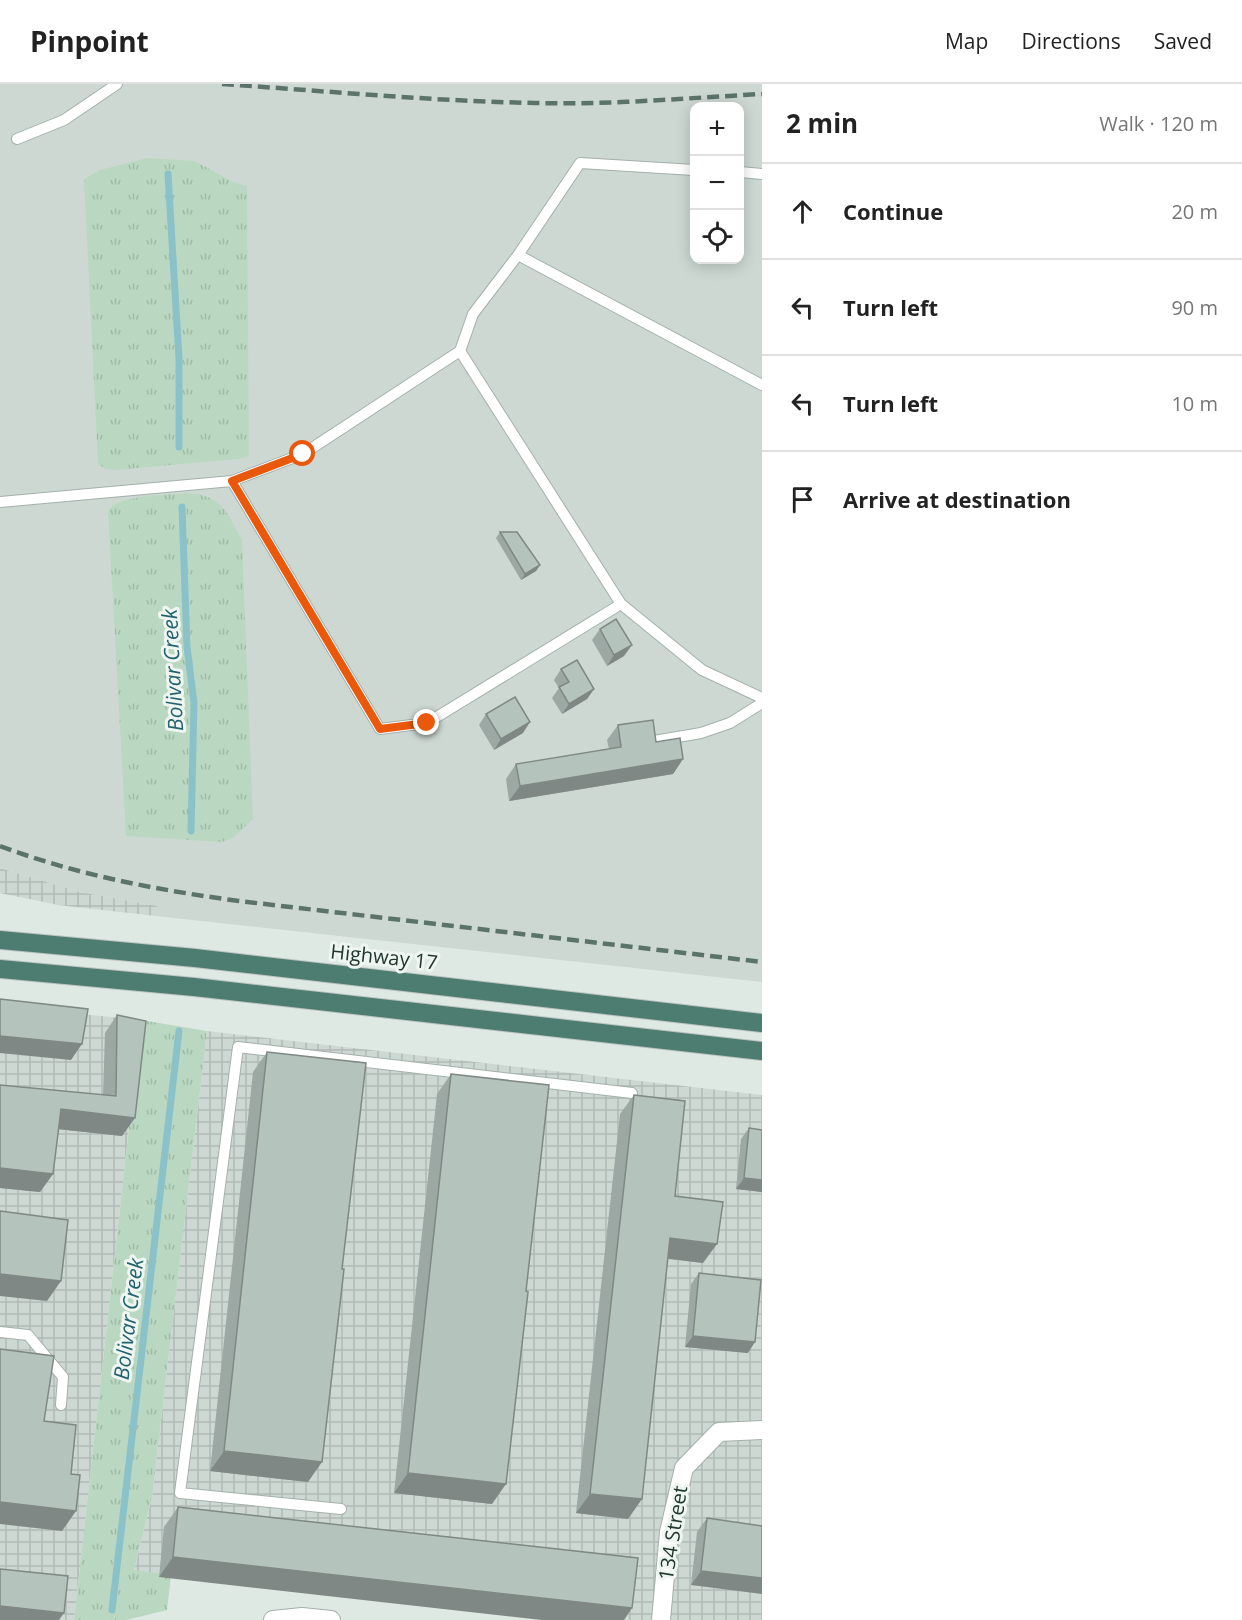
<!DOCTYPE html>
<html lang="en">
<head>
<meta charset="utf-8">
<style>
	body { margin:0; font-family:"Open Sans",sans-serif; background:#f2f2f2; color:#222 }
	.controls { position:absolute; right:18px; top:18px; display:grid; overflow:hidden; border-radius:12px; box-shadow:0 3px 15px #0003 }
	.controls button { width:54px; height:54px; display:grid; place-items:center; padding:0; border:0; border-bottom:2px solid #e0e0e0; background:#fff; color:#222; font:30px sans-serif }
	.stop { position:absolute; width:18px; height:18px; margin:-14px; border:4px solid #ea580c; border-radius:50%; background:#fff }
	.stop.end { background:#ea580c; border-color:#fff; box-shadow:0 2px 6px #0008 }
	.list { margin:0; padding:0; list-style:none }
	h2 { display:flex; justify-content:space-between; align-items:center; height:78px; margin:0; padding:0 24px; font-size:26px }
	h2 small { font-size:20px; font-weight:400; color:#767676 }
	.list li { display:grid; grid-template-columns:39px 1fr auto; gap:18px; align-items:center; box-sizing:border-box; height:96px; padding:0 24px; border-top:2px solid #e0e0e0 }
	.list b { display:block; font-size:22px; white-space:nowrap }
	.list em { font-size:20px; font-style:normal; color:#767676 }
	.icon { flex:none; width:33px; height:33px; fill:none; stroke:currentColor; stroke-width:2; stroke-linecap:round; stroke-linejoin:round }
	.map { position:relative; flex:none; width:762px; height:1536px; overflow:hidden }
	header { display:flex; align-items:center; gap:36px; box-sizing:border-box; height:84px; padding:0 30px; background:#fff; border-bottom:2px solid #e0e0e0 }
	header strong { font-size:28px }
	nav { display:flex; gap:33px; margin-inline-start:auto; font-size:21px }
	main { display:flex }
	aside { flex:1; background:#fff }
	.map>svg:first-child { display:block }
</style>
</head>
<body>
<header>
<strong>Pinpoint</strong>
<nav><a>Map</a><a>Directions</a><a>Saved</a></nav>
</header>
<main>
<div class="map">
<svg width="762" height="1536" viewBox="0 0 762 1536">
	<defs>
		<pattern id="industrial-grid" width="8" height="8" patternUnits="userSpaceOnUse" patternTransform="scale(1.5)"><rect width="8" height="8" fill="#cdd8d3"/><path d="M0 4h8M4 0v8" fill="none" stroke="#b0bab6"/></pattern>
		<pattern id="grass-tufts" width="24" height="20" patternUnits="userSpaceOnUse" patternTransform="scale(1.5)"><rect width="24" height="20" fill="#bad8c1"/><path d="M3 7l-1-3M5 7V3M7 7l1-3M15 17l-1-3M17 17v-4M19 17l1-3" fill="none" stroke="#a0baa6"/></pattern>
	</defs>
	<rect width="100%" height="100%" fill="#dfe9e4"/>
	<path fill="#cdd8d3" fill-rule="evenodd" d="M 0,0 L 762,0 L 762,898 L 156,832 L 157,822 L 80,808 L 0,784 ZM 694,22 L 740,22 L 740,176 L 694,176 Z"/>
	<path fill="url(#industrial-grid)" d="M 0,784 L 80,808 L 157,822 L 156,832 L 58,821 L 0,809 Z
		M 0,922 L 141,936 L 74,1536 L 0,1536 Z
		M 207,947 L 762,1011 L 762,1536 L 559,1536 L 134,1487 L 152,1413 Z"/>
	<path fill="url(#grass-tufts)" d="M 147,74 L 195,77 L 233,98 L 247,102 L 249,372 L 239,375 L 115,386 L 105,385 L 98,380 L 84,95 L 100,86 Z
		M 186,409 C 222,411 226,427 242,456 L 253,735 L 233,754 L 222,758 L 126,752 L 108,427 C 116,411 169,411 186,409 Z
		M 141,936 L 207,947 L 152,1413 L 134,1486 L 171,1491 L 167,1526 L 127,1536 L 74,1536 Z"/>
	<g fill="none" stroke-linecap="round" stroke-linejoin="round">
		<path stroke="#8bc2c9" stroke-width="7" d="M 168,90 L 179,275 L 179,363
			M 182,423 L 187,563 L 194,619 L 191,747
			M 112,1526 L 179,947"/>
		<g stroke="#a3b0ab" stroke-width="12">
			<path id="service" d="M 17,55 L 64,36 L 117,0
				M 740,88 L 762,90
				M 518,171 L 580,79 L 694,86
				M 232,397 L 380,645 L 427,639 L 621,520 L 460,267
				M 0,418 L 232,397 L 303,370 L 460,267 L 473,230 L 518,171 L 762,301
				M 621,520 L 702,586 L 762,614
				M 654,657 L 701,649 L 730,639 L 762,619
				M 0,1248 L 28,1251 L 63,1293 L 61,1321
				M 341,1425 L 180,1409 L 238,963 L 632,1009"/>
		</g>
		<g stroke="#a3b0ab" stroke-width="20">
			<path id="minor" d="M 661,1536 L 669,1448 L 684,1384 L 719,1348 L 762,1346"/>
		</g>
		<g stroke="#a3b0ab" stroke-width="20">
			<path id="tertiary" d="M 273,1536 L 302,1533 L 331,1536"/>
		</g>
		<g stroke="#bdc3c1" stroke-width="20">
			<path id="trunk" d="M 0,856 L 195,874 L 762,939
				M 0,885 L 194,903 L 762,967"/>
		</g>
		<use href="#service" stroke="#fff" stroke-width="10"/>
		<use href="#minor" stroke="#fff" stroke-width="18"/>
		<use href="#tertiary" stroke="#fff" stroke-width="18"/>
		<use href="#trunk" stroke="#4c7d70" stroke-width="18"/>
		<path stroke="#5c736c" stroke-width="4.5" stroke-dasharray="12 6" stroke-linecap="butt" d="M 222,0 C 326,7 431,17 535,19 C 611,21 686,14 762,10
			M 0,762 C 77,791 157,806 239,817 L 762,878"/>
	</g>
	<path fill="#9ca8a3" d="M 500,448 L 540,481 L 536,487 L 521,496 L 496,454 Z
		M 600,545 L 624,572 L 607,582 L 592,556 Z
		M 561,585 L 594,605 L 587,615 L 562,630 L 552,614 L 559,604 L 554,596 Z
		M 486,630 L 523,649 L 494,666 L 479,641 Z
		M 618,641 L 656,658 L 683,675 L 673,690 L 509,717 L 506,695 L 516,680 L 609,665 L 607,656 Z
		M 117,931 L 122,1052 L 58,1045 L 53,1090 L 40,1108 L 0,1104 L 0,1001 L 103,1011 L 105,949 Z
		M 267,968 L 342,1185 L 308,1398 L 210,1387 L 253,988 Z
		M 451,990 L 526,1207 L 492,1420 L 394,1409 L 437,1010 Z
		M 634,1011 L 703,1179 L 668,1175 L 628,1435 L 576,1429 L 620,1030 Z
		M 749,1044 L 762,1108 L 736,1105 L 741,1055 Z
		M 699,1189 L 748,1269 L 685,1263 L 691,1200 Z
		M 178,1423 L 638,1474 L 159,1493 L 164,1443 Z
		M 707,1434 L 762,1442 L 691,1501 L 697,1448 Z"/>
	<path fill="#7f8884" d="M 540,481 L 536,487 L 521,496 L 525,490 Z
		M 632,561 L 624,572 L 607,582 L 614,571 Z
		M 594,605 L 587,615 L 562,630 L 569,620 Z
		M 530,638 L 523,649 L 494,666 L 501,655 Z
		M 683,675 L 673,690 L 509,717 L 520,702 Z
		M 0,952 L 82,960 L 71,976 L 0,969 Z
		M 61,1025 L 135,1034 L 122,1052 L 48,1044 Z
		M 0,1084 L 53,1090 L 40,1108 L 0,1104 Z
		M 744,1094 L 762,1096 L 762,1108 L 736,1105 Z
		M 670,1154 L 717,1160 L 703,1179 L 656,1173 Z
		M 0,1190 L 61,1197 L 47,1217 L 0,1212 Z
		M 693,1252 L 755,1258 L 748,1269 L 685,1263 Z
		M 224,1367 L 322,1378 L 308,1398 L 210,1387 Z
		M 408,1389 L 506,1400 L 492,1420 L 394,1409 Z
		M 590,1410 L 642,1415 L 628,1435 L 576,1429 Z
		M 0,1418 L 76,1427 L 62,1447 L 0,1440 Z
		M 173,1473 L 632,1524 L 624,1536 L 542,1536 L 159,1493 Z
		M 701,1487 L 762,1494 L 762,1510 L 691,1501 Z
		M 0,1522 L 64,1529 L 59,1536 L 0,1536 Z"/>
	<path fill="#b5c3bd" stroke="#7f8884" stroke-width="1.5" d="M 500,448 L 517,448 L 540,481 L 525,490 Z
		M 616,535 L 632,561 L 614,571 L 600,545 Z
		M 577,576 L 594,605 L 569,620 L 559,603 L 569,598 L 561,585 Z
		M 515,613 L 530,638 L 501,655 L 486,630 Z
		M 653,636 L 656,658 L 680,654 L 683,675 L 520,702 L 516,680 L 621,663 L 618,641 Z
		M 0,915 L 88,925 L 82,960 L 0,952 Z
		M 117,931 L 146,937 L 135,1034 L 61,1025 L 53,1090 L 0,1084 L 0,1001 L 116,1012 Z
		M 267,968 L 366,979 L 342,1185 L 344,1185 L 322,1378 L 224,1367 Z
		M 451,990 L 549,1001 L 526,1207 L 528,1208 L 506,1400 L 408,1389 Z
		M 634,1011 L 685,1017 L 675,1112 L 723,1118 L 717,1160 L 670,1154 L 642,1415 L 590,1410 Z
		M 749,1044 L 762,1046 L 762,1096 L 744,1094 Z
		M 0,1127 L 68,1136 L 61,1197 L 0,1190 Z
		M 699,1189 L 761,1196 L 755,1258 L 693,1252 Z
		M 0,1265 L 54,1272 L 44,1337 L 76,1341 L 71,1390 L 80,1391 L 76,1427 L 0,1418 Z
		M 178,1423 L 638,1474 L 632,1524 L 173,1473 Z
		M 707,1434 L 762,1442 L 762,1494 L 701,1487 Z
		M 0,1485 L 68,1492 L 64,1529 L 0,1522 Z"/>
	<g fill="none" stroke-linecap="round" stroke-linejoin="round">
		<path stroke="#ea580c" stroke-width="8" d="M 303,370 L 232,397 L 380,645 L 427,639"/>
	</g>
	<g text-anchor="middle" stroke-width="6" stroke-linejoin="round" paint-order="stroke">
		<g font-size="20" fill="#223731" stroke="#eff6f2">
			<text transform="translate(384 873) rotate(6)" y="7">Highway 17</text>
			<text transform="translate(673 1449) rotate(-81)" y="7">134 Street</text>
		</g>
		<g font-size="21" font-style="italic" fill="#22626d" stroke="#eff6f2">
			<text transform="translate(173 586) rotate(-93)" y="7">Bolivar Creek</text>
			<text transform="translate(129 1235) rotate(-83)" y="7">Bolivar Creek</text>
		</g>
	</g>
</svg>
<div class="controls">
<button>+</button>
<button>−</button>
<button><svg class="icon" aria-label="locate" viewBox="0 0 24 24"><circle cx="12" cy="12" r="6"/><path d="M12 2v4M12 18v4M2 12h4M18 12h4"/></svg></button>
</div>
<div class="stop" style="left:303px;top:370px"></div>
<div class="stop end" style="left:427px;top:639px"></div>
</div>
<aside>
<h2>2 min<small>Walk · 120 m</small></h2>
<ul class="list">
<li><svg class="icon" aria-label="ahead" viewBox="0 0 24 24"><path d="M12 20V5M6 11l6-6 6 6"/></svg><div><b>Continue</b></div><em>20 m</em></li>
<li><svg class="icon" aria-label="left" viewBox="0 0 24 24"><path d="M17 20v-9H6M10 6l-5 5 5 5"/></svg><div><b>Turn left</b></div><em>90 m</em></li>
<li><svg class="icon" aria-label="left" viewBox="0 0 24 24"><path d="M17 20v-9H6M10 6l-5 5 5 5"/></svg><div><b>Turn left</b></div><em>10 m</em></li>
<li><svg class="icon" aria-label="arrive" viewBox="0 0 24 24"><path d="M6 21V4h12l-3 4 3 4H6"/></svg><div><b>Arrive at destination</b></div></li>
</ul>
</aside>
</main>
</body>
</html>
